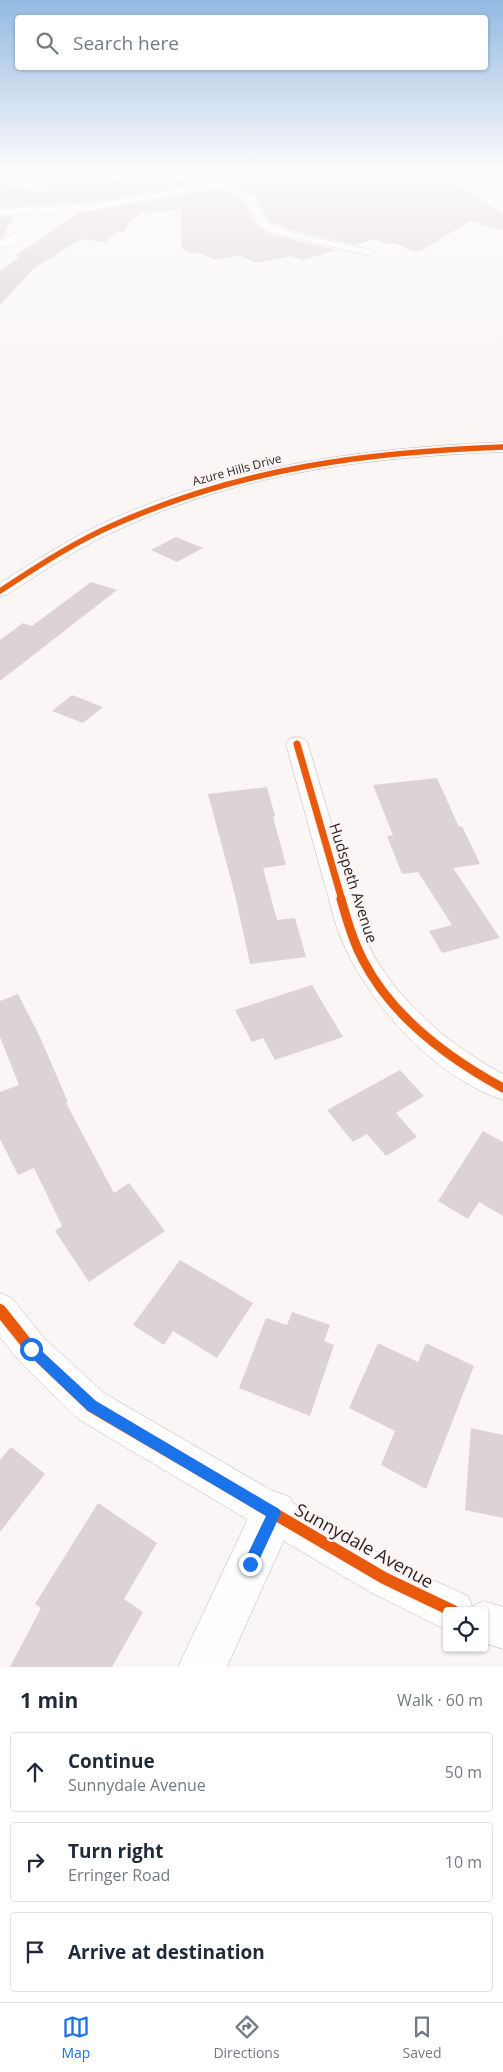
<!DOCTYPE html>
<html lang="en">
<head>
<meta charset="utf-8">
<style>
	body { margin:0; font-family:"Open Sans",sans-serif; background:#f2f2f3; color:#1f2937 }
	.controls { position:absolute; right:15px; bottom:15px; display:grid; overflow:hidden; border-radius:5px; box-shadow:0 1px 4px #0004 }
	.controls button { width:45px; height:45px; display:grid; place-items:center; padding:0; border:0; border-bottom:1px solid #e0e1e3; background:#fff; color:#1f2937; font:25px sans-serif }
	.stop { position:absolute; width:15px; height:15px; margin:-11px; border:4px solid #1a73e8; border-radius:50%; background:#fff }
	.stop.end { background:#1a73e8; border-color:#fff; box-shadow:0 1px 5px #0008 }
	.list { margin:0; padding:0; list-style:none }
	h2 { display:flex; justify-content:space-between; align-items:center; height:65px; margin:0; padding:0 20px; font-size:21px }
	h2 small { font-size:16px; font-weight:400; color:#747a83 }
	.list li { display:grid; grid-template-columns:32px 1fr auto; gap:15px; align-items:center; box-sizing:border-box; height:80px; margin:0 10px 10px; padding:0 10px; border:1px solid #e0e1e3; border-radius:5px }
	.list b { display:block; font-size:19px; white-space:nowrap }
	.list p { margin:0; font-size:16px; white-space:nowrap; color:#747a83 }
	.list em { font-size:16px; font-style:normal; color:#747a83 }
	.icon { flex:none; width:28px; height:28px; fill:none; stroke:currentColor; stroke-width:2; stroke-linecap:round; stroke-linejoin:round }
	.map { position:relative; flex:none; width:503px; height:1667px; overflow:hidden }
	.search { position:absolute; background:#fff; box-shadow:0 1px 4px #0004; left:15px; right:15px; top:15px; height:55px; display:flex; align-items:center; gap:12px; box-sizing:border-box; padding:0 18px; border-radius:5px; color:#747a83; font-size:19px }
	.sheet { height:335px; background:#fff }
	nav { display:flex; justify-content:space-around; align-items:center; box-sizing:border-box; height:70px; border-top:1px solid #e0e1e3; background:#fff; font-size:14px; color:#747a83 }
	nav a { display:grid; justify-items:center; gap:2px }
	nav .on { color:#1a73e8 }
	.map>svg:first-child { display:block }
</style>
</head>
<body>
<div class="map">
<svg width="503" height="1667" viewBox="0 0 503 1667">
	<rect width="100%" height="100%" fill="#faf6f6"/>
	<path fill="#ddd3d4" d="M 98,168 L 112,180 L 163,173 L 177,180 L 248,168 L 281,169 L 93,202 L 0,207 L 0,184 L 50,193 L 29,174 Z
		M 371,168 L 426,168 L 503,213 L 503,231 L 470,221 L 419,252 L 412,251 L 395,243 L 388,244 L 374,239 L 355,245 L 287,229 L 269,221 L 255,195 L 238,186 L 294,175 Z
		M 221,189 L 243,199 L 258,226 L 269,234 L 337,250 L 303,260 L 290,256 L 256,263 L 240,255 L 215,260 L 200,253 L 193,254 L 182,248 L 181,209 L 141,213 L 130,222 L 124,232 L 118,232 L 105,242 L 81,239 L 33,269 L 0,305 L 0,270 L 20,257 L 15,256 L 78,213 Z
		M 13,216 L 3,238 L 0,239 L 0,217 Z
		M 176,537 L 203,548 L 177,562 L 151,550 Z
		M 91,582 L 117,590 L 0,681 L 0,640 L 23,623 L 32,626 Z
		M 72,695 L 103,707 L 83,723 L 52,711 Z
		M 437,778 L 459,827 L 462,826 L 480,864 L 453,868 L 500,938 L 442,953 L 429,931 L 452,925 L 418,872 L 402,874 L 387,836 L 393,835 L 373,785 Z
		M 267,787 L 275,816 L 273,817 L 286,865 L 263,868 L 277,920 L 295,918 L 306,957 L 250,964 L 235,895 L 208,794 Z
		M 312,985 L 343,1037 L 275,1060 L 263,1038 L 252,1042 L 235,1010 Z
		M 18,994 L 39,1035 L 68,1102 L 66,1103 L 114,1193 L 129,1183 L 165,1231 L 89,1282 L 55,1231 L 62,1226 L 34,1168 L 18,1175 L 0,1139 L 0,1092 L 19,1085 L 0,1037 L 0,1001 Z
		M 400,1070 L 424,1096 L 396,1113 L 417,1137 L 386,1156 L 367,1134 L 353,1142 L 327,1110 Z
		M 483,1131 L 503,1142 L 503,1216 L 479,1202 L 468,1219 L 438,1201 Z
		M 180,1260 L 253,1303 L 217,1358 L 173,1331 L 164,1345 L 133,1325 Z
		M 292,1312 L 330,1325 L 324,1341 L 334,1345 L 310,1416 L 239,1388 L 266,1318 L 287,1325 Z
		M 378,1343 L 418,1362 L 426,1343 L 474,1366 L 426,1489 L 381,1465 L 395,1431 L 349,1408 Z
		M 471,1428 L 503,1435 L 503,1518 L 465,1510 Z
		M 11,1447 L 45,1474 L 0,1532 L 0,1460 Z
		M 98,1503 L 157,1543 L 124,1599 L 143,1612 L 112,1667 L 10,1667 L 41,1608 L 35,1604 Z"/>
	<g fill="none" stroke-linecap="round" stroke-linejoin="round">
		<g stroke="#c1b8b8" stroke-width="1">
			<path id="minor" d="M 296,168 L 317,168 L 233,185 L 253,196 L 268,222 L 286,231 L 371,250 L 372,252 L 371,254 L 367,255 L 270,232 C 251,223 257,212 247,200 C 241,193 230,190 221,187 L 93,210 L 42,214 C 36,232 18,244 0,248 L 0,241 C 13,235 27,228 32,214 L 0,215 L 0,209 L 93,204 Z
				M 449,168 L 458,168 L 468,179 L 503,196 L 503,203 L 462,183 Z
				M 503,442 L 503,452 C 371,457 246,472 124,527 C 82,545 45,570 6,595 L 0,597 L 0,583 C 36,560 72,537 112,519 C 237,464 367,448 503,442 Z
				M 297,737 L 305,739 L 308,744 C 320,788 334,831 347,875 C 356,905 362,938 379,964 C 409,1011 455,1048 503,1074 L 503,1100 C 430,1075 361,997 336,925 L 286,744 L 289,739 Z
				M 0,1293 L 12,1298 L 43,1337 L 104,1393 L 398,1564 L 468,1596 L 472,1606 L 484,1601 L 503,1607 L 503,1649 L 484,1643 L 484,1611 L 447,1611 L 447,1629 L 438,1626 L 370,1592 L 78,1419 L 19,1361 L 0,1337 Z"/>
		</g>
		<g stroke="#c1b8b8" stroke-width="1">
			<path id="tertiary" d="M 274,1491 L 290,1497 L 296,1513 L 227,1667 L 178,1667 L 258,1497 Z"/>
		</g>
		<use href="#minor" fill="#fefefe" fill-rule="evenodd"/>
		<use href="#tertiary" fill="#fefefe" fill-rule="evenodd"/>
		<g stroke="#fcf4f4" stroke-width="8">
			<path id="cycleway-far3" d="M 0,591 C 38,566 76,541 118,523 C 244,468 367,452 503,447"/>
		</g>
		<g stroke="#fcf4f4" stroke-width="10">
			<path id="cycleway-far2" d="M 297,744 L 342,900"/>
		</g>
		<g stroke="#fcf4f4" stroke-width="12">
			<path id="cycleway-far1" d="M 341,899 C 347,920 353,941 363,960 C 392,1017 448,1058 503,1088"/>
		</g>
		<g stroke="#fcf4f4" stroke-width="15">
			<path id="cycleway" d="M 0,1310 L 31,1349 L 91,1406 L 384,1578 L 453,1611"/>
		</g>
		<use href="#cycleway-far3" stroke="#e8590c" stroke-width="5.5"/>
		<use href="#cycleway-far2" stroke="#e8590c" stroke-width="7"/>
		<use href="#cycleway-far1" stroke="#e8590c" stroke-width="9"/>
		<use href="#cycleway" stroke="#e8590c" stroke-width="12"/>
	</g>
	<linearGradient id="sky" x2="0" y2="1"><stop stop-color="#92bae2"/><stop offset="0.42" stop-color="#fdfbfb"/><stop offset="1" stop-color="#fdfbfb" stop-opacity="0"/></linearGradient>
	<rect width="503" height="402" fill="url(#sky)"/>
	<path fill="#1a73e8" d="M 31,1343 L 35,1345 L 96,1401 L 279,1509 L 281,1513 L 255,1569 L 250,1571 L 245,1569 L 243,1564 L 266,1516 L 87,1410 L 27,1353 L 25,1349 L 27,1345 Z"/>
	<g text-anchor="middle" stroke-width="5" stroke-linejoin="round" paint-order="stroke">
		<g font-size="12" fill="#2c1f1f" stroke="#fcf4f4">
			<text transform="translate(237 470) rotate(-15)" y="4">Azure Hills Drive</text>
		</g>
		<g font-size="15" fill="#2c1f1f" stroke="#fcf4f4">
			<text transform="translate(353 883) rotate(72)" y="5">Hudspeth Avenue</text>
		</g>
		<g font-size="18" fill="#2c1f1f" stroke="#fcf4f4">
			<text transform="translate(364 1546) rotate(29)" y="6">Sunnydale Avenue</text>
		</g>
	</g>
</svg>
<div class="controls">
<button><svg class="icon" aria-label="locate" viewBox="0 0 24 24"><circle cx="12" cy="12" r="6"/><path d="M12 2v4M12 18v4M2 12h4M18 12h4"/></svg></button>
</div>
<div class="stop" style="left:31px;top:1349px"></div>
<div class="stop end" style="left:250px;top:1564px"></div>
<div class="search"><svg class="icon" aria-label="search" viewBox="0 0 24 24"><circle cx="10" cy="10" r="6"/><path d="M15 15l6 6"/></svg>Search here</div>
</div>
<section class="sheet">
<h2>1 min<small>Walk · 60 m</small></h2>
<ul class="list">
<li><svg class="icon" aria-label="ahead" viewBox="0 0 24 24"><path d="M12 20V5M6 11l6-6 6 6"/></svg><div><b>Continue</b><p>Sunnydale Avenue</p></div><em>50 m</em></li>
<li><svg class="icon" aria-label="right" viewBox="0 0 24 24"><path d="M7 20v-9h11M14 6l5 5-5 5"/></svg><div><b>Turn right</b><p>Erringer Road</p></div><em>10 m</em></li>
<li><svg class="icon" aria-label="arrive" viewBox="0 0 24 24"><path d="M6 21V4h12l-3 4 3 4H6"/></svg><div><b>Arrive at destination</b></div></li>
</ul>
</section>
<nav>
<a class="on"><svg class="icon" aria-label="map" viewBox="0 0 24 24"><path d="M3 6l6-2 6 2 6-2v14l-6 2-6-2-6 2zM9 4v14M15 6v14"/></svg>Map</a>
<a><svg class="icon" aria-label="directions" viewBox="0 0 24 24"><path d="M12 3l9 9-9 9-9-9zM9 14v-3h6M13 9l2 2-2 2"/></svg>Directions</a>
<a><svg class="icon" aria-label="saved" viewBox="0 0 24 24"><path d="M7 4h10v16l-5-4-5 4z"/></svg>Saved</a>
</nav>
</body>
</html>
